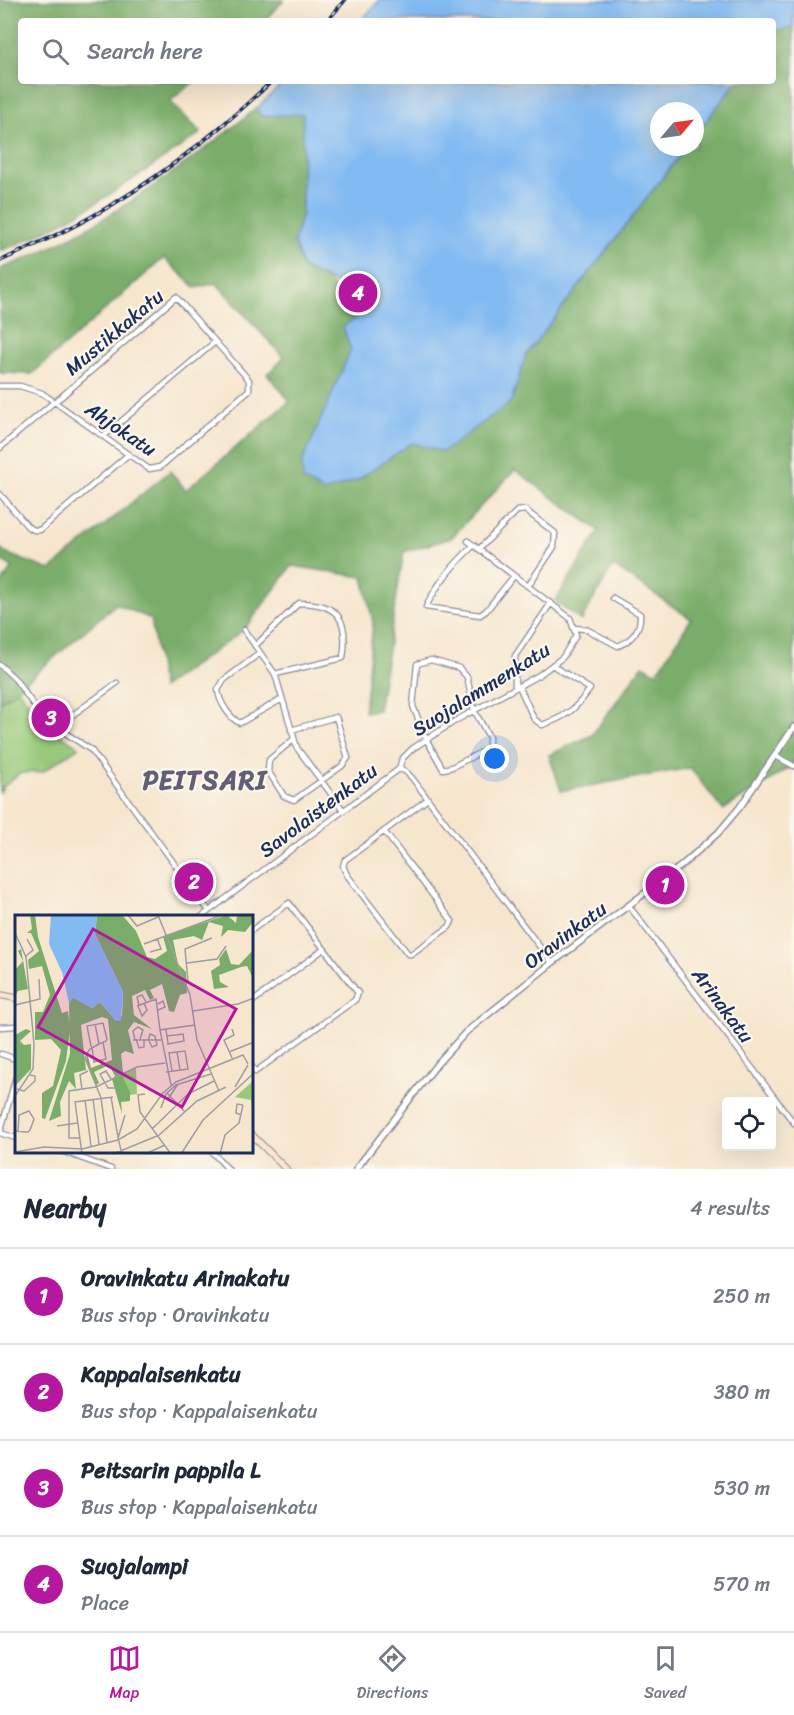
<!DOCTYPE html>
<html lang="en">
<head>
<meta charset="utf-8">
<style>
	body { margin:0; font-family:Sriracha,sans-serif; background:#f6f6f7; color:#1f2937 }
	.controls { position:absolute; right:18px; bottom:18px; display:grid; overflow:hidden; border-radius:6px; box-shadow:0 6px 24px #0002 }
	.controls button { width:54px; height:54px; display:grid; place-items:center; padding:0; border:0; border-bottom:2px solid #e0e1e3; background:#fff; color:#1f2937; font:30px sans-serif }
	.compass { position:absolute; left:650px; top:102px; width:54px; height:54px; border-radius:50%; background:#fff; box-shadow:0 6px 24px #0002; rotate:61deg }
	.you { position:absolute; left:495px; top:759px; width:21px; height:21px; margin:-15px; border:4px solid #fff; border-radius:50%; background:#1a73e8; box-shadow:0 0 0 9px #1a73e833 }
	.badge { display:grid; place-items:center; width:39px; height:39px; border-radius:50%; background:#b5179e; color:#fff; font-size:20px; font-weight:700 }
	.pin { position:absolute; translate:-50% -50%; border:3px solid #fff; box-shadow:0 2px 6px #0006 }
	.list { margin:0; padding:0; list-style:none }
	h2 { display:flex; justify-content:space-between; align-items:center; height:78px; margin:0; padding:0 24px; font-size:26px }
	h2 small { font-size:20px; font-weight:400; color:#747a83 }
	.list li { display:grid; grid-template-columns:39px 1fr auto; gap:18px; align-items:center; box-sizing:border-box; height:96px; padding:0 24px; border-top:2px solid #e0e1e3 }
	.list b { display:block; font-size:22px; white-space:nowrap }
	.list p { margin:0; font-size:20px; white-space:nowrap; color:#747a83 }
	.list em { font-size:20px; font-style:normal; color:#747a83 }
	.icon { flex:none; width:33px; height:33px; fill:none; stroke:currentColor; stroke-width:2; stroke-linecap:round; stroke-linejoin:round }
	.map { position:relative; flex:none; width:794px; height:1169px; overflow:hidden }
	.search { position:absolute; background:#fff; box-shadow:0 6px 24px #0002; left:18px; right:18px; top:18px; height:66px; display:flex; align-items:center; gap:15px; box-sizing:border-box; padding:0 21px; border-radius:6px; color:#747a83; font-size:22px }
	.sheet { height:462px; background:#fff }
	nav { display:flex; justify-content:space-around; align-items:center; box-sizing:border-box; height:84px; border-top:2px solid #e0e1e3; background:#fff; font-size:16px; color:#747a83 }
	nav a { display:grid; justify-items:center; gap:3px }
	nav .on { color:#b5179e }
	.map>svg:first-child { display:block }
</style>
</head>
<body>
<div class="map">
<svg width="794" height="1169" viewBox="0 0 794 1169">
	<rect width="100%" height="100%" fill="#fbf7ec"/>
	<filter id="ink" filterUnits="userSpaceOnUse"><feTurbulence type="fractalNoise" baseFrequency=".0167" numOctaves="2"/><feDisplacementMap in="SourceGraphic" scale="12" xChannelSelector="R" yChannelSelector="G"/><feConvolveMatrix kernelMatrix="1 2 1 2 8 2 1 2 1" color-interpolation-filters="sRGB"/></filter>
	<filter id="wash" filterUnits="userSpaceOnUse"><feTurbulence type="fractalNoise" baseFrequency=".008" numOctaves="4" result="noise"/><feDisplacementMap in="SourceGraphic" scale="24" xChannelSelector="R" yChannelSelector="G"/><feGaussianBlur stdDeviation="1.35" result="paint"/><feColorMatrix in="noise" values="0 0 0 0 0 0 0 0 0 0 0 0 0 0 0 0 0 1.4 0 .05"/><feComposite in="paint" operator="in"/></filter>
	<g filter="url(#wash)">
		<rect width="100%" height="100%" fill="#f6e6ce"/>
		<path fill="#98c979" stroke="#5a7c6c" stroke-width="1.5" d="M 18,689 L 44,723 L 79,747 L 42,772 L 20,773 L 3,787 L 0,792 L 0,702 Z"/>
		<path fill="#7aad69" stroke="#4a6e64" stroke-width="1.5" d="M 0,0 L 284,0 L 264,21 L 21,21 L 21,81 L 195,81 L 170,101 L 201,133 C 137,176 73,224 0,251 Z
			M 794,27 L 794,765 L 723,810 L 690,768 L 561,791 L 549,755 L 592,735 L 643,665 L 657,673 L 691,619 L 613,566 L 581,621 L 555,601 L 599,531 L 515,470 L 451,538 L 404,552 L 378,710 L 364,712 L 373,622 L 363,577 L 292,566 L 244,630 L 162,688 L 151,619 L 116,604 L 18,689 L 0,702 L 0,586 L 12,567 L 0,559 L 0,547 L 5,553 L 50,570 L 170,471 L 186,490 L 290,401 L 267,374 L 284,358 L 216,283 L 196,288 L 164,258 L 32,374 L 0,373 L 0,269 C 96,233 178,171 257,108 L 261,116 L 303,113 L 302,213 L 294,243 L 303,269 L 367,296 L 359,316 L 343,327 L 351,350 L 302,463 L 357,480 L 412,443 L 511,402 L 526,355 L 686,147 L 695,147 L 695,135 L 737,81 L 773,81 L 773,34 L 775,31 Z"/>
		<path fill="#eeda9e" stroke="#84847e" stroke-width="1.5" d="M 335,273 L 379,288 L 365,303 L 342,297 L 330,284 Z"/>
		<path fill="#82baf2" stroke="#4e74a8" stroke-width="1.5" d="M 380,0 L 794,0 L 794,27 L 775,31 L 773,34 L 773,21 L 360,21 Z
			M 285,81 L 737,81 L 695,135 L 695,111 L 659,111 L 659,147 L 686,147 L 526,355 L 511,402 L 443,452 L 412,443 L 357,480 L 324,492 L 303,480 L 302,463 L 351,350 L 343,327 L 359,316 L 366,297 L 303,268 L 294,243 L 302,213 L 303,114 L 261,116 L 257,108 Z"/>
	</g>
	<g filter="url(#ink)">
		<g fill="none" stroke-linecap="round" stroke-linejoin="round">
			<g stroke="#888a96" stroke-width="7">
				<path id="minor" d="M 0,386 L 20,386 L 42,393 L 149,469 L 160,467 L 249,390 L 249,380 L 176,297 L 61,397 L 54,402 L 0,448
					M 104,436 L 215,342
					M 0,494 L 28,527 L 34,530 L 40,530 L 129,454
					M 474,545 C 454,564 438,582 426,607 L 480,615 L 486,611 L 514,576
					M 479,549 L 517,511 L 525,510 L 555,533 L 554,547 L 528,586
					M 574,628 L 586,629 L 618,646 C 632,640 641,629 640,614 L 613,598
					M 244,630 L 275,674 L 297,748 L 343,810
					M 255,646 L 299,603 C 339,603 349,620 343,658 L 275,674
					M 260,653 L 224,680 L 218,690 C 219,701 229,718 240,723 L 282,699
					M 431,660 L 459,668 L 467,677 L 474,710 L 489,737 L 489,748 L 452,767 L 443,769 L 426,739 L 413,706 L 417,664 Z
					M 0,665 L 15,679 L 43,718 L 91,750 L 209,911
					M 519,686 L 534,719 L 542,725 C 566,717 575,710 590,689 L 552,665
					M 515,688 L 515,656 L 551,603
					M 57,726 L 117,683
					M 291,730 L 336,717 L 348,758 L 342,766 L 294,800 L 284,796 L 268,771 L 269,760 L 294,739
					M 776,756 L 794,766
					M 399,769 L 402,759 L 412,749 L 455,721 L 539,675 L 563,657 L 576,635 L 570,618 L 468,541
					M 384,831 L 452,921 L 449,927 L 411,954 L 408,954 L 347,875 L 343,866 L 345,860 C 373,840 400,819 428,799
					M 629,906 L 794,1123
					M 201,917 L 399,769 L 405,771 L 412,778 L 552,963
					M 252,930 L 289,903 L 358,993 L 355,1000 L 255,1072 L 252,1067
					M 252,1002 L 324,949
					M 0,1027 L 16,1026
					M 1,1054 L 16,1059
					M 0,1133 L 16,1077
					M 0,1133 L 16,1138
					M 64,1152 L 111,1169
					M 212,1152 L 228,1169"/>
			</g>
			<g stroke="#888a96" stroke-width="8">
				<path id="tertiary" d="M 356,1169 L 437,1064 L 466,1032 L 552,963 L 681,866 L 718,833 L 740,807 L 794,727"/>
			</g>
			<g stroke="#888a96" stroke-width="8">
				<path id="secondary" d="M 0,995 L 16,998
					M 252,1135 L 286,1169"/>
			</g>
			<use href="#minor" stroke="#fff" stroke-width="4.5"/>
			<use href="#tertiary" stroke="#fff" stroke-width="5"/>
			<use href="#secondary" stroke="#fde4d1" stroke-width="6"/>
			<g stroke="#1b2f5e" stroke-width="4">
				<path id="rail" d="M 327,21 L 345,0
					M 0,261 C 31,247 62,233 91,217 C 157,180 217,133 272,81"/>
			</g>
			<use href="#rail" stroke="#fbf7ec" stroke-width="1.5" stroke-dasharray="4.5" stroke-linecap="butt"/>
		</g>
	</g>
	<g text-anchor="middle" stroke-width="4.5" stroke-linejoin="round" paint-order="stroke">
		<g font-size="20" fill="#1b2f5e" stroke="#fbf7ec">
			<text transform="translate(114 332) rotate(-40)" y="7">Mustikkakatu</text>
			<text transform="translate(121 429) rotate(34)" y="7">Ahjokatu</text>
			<text transform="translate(481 689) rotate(-32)" y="7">Suojalammenkatu</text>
			<text transform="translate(318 810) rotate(-37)" y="7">Savolaistenkatu</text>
			<text transform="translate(565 935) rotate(-37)" y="7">Oravinkatu</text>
			<text transform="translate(723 1005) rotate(53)" y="7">Arinakatu</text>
		</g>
		<g font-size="26" font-weight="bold" letter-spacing="1.5" fill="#635e77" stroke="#fbf7ec">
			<text x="205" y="789">PEITSARI</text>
		</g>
	</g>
	<g transform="translate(15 915)">
		<rect width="238" height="238" fill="#f6e6ce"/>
		<path d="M 121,153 L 122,179 L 115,180 L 108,165 L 109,157 ZM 238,166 L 238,201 L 236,185 L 220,182 Z" fill="#98c979"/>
		<path d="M 15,0 L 20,0 L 23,22 L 47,98 L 53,96 L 55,114 L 51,146 L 30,204 L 27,203 L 27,178 L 38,171 L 46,135 L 36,124 L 20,125 L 20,97 L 28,97 L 35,80 L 27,51 L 14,54 L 13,45 L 24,36 L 16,18 L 12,18 L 17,14 ZM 82,0 L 107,0 L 121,16 L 132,42 L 140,44 L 152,36 L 148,21 L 212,0 L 221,8 L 222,1 L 238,0 L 238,7 L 230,17 L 213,15 L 206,22 L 208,11 L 194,7 L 187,25 L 179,21 L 158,25 L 163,49 L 171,57 L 172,78 L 165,80 L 159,97 L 154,96 L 147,69 L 135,75 L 139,83 L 135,85 L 130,75 L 117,81 L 119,100 L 137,114 L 119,107 L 113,115 L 119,139 L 110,136 L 106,139 L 109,165 L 115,177 L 115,186 L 106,187 L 107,199 L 97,164 L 100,161 L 94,150 L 79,157 L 84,168 L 81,170 L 71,146 L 72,138 L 76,153 L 97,145 L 93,104 L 87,102 L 66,110 L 71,155 L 59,158 L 61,174 L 54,166 L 45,187 L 46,201 L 34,206 L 55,139 L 54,88 L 58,82 L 77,93 L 85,87 L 101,106 L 107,101 L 108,77 L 80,19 ZM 6,34 L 13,74 L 3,76 L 0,81 L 0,55 L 8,46 L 3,36 ZM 211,34 L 216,49 L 224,50 L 238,35 L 238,63 L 232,51 L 226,52 L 204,60 L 205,67 L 214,72 L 199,74 L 196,56 L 205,50 L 204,44 ZM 11,114 L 16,116 L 5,126 L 9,130 L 16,129 L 16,154 L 1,170 L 0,120 Z" fill="#7aad69"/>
		<path d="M 36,0 L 82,0 L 80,19 L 108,76 L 106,106 L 101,106 L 85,87 L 77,93 L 58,83 L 54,88 L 47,57 L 34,29 Z" fill="#82baf2"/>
		<path fill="none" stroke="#9e9da1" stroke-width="1.5" d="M 113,0 L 122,11 L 143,2M 143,0 L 175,80 L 182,125 L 204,176M 0,18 L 11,42 L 19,129 L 18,154 L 0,181M 129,29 L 207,0M 135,37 L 146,34 L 142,23M 11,41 L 18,35 L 12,24M 172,48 L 202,44 L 211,31M 173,66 L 170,34 L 197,23M 143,89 L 148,86 L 150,92 L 143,95M 0,90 L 25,84 L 24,64M 124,90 L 122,82 L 127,80 L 131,87M 122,91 L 141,84 L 145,115M 123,91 L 127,101 L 132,95 L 129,88M 178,96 L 223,89 L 239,83M 80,109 L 84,129M 151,114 L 151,115 L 152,121 L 153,128 L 153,129 L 169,126 L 168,119 L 152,121M 217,114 L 219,120 L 209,125 L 218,145M 121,124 L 124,133 L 129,132 L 129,125M 118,125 L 146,125M 120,125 L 118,116 L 123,112 L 128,115 L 125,124M 133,126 L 135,119 L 140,121 L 142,130 L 137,132 L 134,126M 88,127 L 91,144 L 79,147 L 77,133 L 76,131 L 72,111 L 88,108 L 92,124 L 91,126 L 84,129 L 77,133 L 74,135 L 70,143 L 86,183 L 92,227M 162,137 L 165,155M 214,137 L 239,127M 151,157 L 173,154 L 170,136 L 154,138 L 157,156M 96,164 L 91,156 L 85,159 L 93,173 L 100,173M 156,170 L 145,115 L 180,110M 220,172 L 233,150M 2,174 L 9,176 L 20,166 L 20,161 L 15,160M 67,174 L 65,160 L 73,156M 152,178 L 170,197M 130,179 L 123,180 L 125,197 L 156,239M 96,182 L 103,222M 78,184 L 84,229M 153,184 L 163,169M 70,185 L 76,231M 146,193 L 151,179 L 161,170 L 196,159M 226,200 L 221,198 L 222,189 L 228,190M 224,208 L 228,190M 42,211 L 62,208M 137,214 L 173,179 L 199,166M 0,216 L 11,217 L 13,217 L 15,215 L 19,204 L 14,196 L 4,200 L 3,216M 143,221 L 182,186 L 211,172M 65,223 L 54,223 L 54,176 L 81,172 L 122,152 L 150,148M 0,237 L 29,232 L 67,234 L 103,225 L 122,214 L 148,178 L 161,167 L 228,140 L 233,149M 67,239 L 60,187 L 98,182M 98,239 L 142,221M 107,239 L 103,223 L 110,200M 130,239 L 150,230M 166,239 L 188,205 L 239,158M 205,239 L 210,220 L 224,208"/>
		<path fill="#b5179e" fill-opacity="0.15" stroke="#b5179e" stroke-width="3" d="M 78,14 L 221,94 L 167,192 L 23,112 Z"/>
		<rect width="238" height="238" fill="none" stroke="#1b2f5e" stroke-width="3"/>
	</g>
</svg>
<div class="controls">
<button><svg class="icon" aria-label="locate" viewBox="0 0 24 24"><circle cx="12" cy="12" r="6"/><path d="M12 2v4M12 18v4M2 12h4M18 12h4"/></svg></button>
</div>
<svg class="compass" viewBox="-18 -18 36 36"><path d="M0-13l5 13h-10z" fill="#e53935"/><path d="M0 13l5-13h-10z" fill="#747a83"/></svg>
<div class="you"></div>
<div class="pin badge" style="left:665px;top:885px">1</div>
<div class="pin badge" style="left:194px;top:882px">2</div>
<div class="pin badge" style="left:51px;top:718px">3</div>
<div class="pin badge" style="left:358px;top:293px">4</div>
<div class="search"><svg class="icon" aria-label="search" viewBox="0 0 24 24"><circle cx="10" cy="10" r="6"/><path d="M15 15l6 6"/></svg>Search here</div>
</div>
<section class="sheet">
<h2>Nearby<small>4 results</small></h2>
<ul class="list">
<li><span class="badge">1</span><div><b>Oravinkatu Arinakatu</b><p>Bus stop · Oravinkatu</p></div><em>250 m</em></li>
<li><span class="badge">2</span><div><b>Kappalaisenkatu</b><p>Bus stop · Kappalaisenkatu</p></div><em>380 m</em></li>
<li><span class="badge">3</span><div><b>Peitsarin pappila L</b><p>Bus stop · Kappalaisenkatu</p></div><em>530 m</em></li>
<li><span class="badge">4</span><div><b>Suojalampi</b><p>Place</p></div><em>570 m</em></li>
</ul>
</section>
<nav>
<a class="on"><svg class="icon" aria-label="map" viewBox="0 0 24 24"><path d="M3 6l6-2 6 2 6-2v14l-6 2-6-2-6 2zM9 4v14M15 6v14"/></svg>Map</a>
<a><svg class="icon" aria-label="directions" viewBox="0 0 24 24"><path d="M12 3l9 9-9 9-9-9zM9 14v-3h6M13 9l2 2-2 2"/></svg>Directions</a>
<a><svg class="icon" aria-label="saved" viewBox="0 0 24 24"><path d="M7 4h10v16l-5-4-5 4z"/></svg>Saved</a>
</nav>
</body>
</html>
